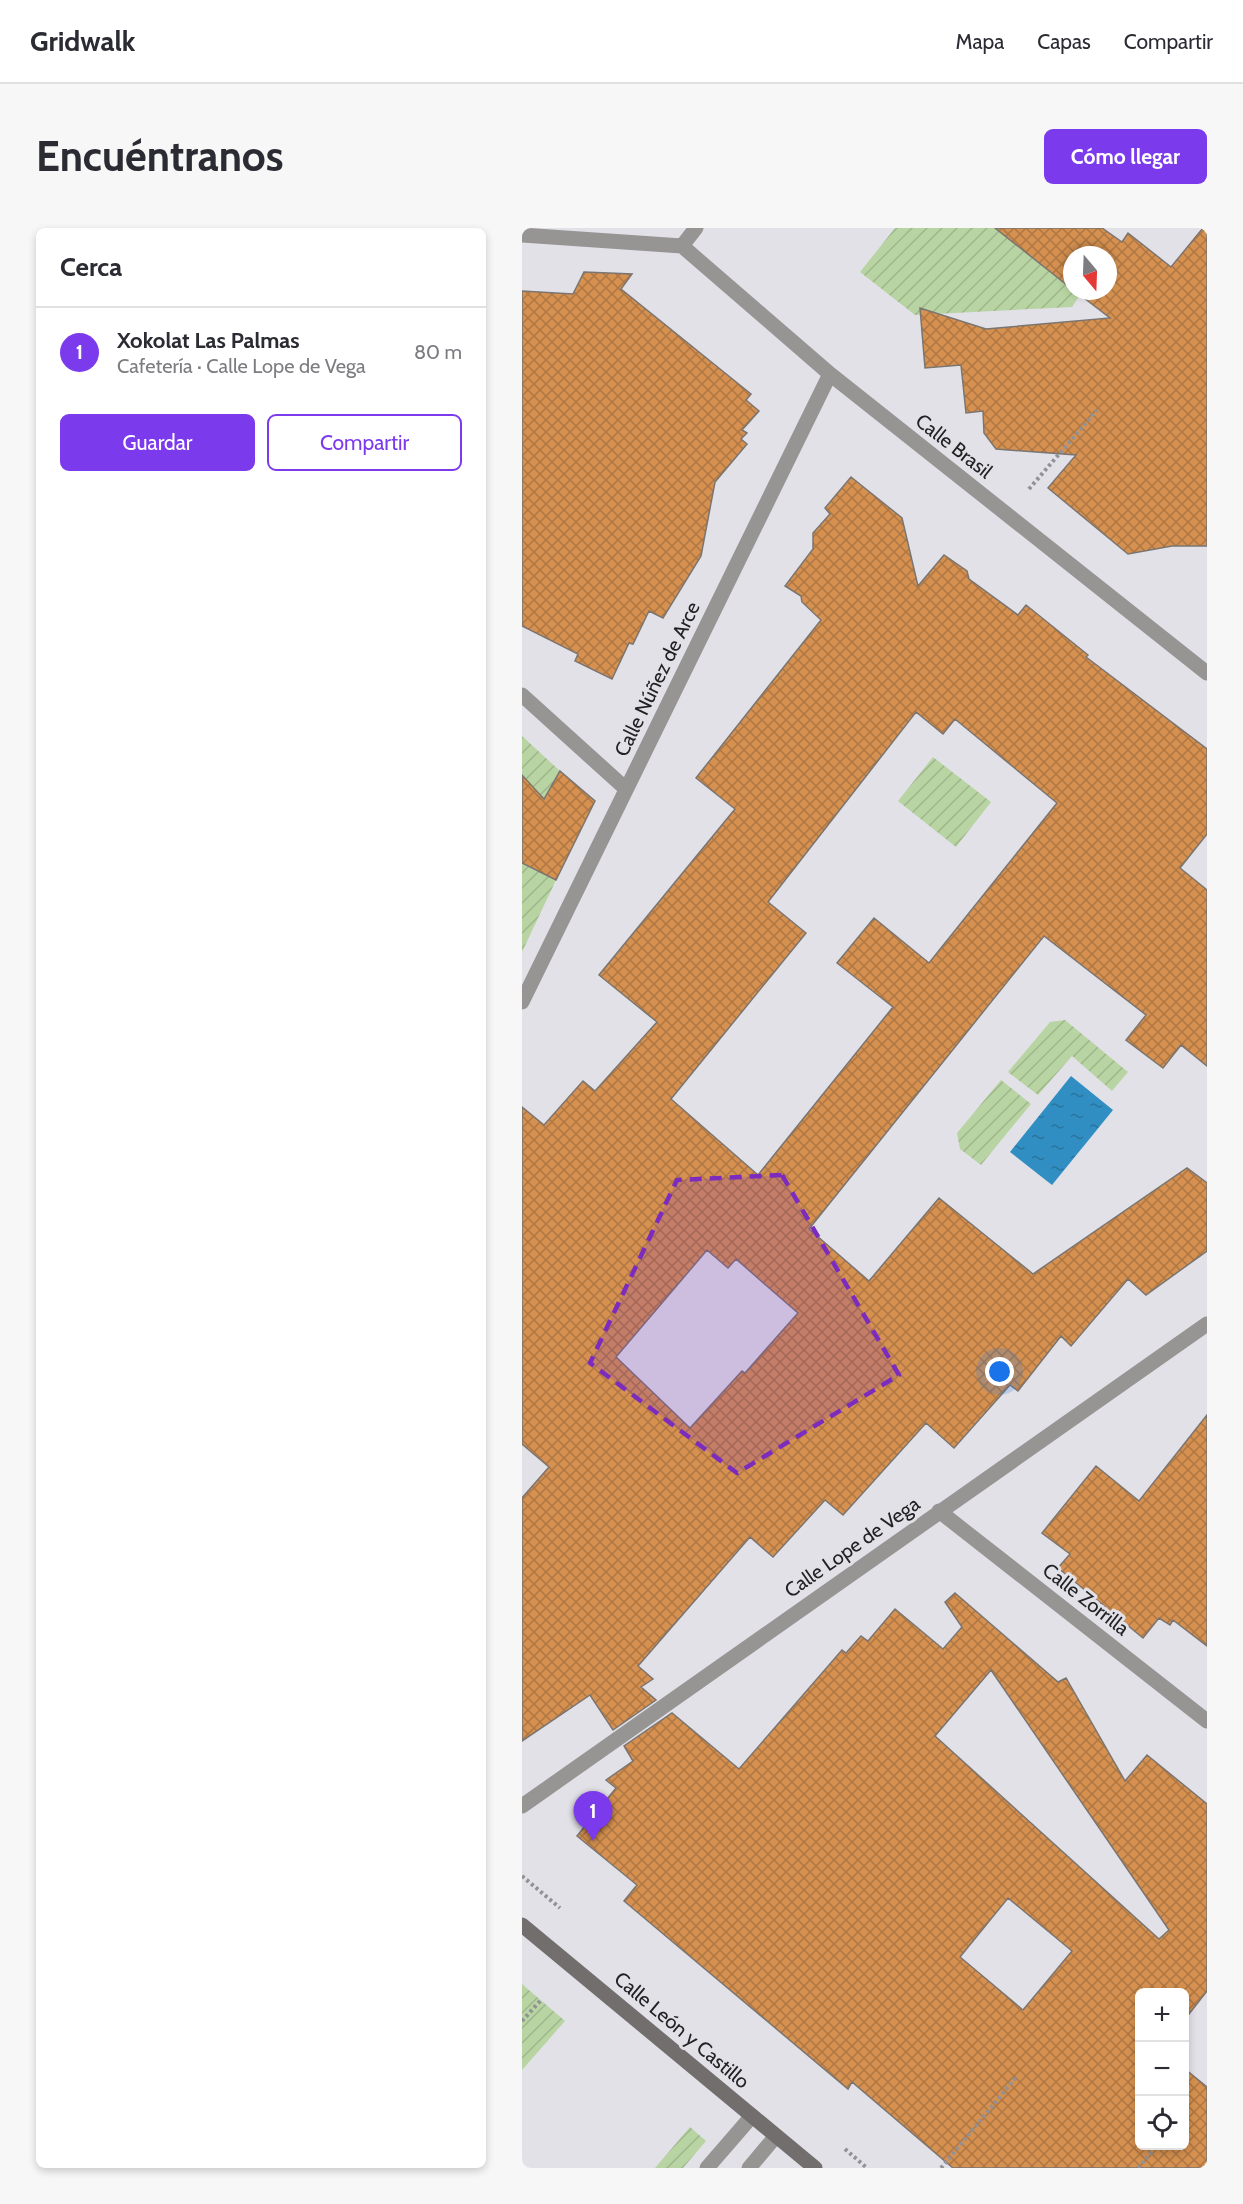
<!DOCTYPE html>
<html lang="es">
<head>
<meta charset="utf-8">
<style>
	body { margin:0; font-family:Cabin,sans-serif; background:#f7f7f7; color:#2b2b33 }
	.controls { position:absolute; right:18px; bottom:18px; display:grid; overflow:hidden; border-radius:9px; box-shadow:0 3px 9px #0003 }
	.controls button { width:54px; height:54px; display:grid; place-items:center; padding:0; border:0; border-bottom:2px solid #e1e1e2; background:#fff; color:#2b2b33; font:30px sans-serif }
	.compass { position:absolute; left:541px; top:18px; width:54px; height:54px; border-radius:50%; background:#fff; box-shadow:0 3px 9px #0003; rotate:161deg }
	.you { position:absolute; left:478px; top:1144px; width:21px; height:21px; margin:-15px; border:4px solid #fff; border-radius:50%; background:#1a73e8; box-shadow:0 0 0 9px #1a73e833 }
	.badge { display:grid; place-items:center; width:39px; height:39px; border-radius:50%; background:#7c3aed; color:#fff; font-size:20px; font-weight:700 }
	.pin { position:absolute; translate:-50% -50px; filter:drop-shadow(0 2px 3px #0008) }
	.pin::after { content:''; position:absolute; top:32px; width:21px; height:18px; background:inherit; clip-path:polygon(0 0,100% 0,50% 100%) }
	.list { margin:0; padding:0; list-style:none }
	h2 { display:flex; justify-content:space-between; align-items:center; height:78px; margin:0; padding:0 24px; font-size:26px }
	h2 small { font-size:20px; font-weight:400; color:#7c7c81 }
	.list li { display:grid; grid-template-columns:39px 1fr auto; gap:18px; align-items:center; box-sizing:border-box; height:90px; padding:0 24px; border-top:2px solid #e1e1e2 }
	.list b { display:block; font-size:22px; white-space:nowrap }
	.list p { margin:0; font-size:20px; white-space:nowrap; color:#7c7c81 }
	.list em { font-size:20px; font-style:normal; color:#7c7c81 }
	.actions { display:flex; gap:12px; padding:18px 24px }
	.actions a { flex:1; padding:14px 0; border:2px solid #7c3aed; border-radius:9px; text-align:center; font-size:21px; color:#7c3aed }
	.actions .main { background:#7c3aed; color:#fff }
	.icon { flex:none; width:33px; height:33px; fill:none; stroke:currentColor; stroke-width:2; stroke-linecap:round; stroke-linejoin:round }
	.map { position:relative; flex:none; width:685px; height:1940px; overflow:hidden; border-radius:9px }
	header { display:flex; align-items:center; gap:36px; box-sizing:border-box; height:84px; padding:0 30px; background:#fff; border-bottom:2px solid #e1e1e2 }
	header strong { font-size:28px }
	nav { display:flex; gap:33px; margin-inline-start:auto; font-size:21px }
	.intro { display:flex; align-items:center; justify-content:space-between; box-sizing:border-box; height:144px; padding:0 36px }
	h1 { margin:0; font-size:42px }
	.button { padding:15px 27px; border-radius:9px; background:#7c3aed; color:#fff; font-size:21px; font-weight:700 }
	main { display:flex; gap:36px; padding:0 36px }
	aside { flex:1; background:#fff; border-radius:9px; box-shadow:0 3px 9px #0003 }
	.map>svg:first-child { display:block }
</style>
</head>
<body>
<header>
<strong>Gridwalk</strong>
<nav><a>Mapa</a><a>Capas</a><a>Compartir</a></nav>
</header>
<div class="intro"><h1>Encuéntranos</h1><a class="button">Cómo llegar</a></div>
<main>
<aside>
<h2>Cerca<small></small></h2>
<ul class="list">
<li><span class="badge">1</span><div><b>Xokolat Las Palmas</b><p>Cafetería · Calle Lope de Vega</p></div><em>80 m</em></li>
</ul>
<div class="actions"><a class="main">Guardar</a><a>Compartir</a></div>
</aside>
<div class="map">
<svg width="685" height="1940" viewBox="0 0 685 1940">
	<defs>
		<pattern id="garden-furrows" width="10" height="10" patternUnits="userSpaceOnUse" patternTransform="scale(1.5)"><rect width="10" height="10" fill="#b8d4a2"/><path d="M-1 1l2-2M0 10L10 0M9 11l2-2" fill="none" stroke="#9eb68b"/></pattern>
		<pattern id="water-ripples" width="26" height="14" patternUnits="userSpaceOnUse" patternTransform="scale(1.5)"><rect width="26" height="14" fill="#308ec2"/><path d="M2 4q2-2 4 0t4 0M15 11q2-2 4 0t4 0" fill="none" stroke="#28749d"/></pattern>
		<pattern id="building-cross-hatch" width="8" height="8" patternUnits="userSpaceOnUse" patternTransform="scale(1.5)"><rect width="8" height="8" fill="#d69150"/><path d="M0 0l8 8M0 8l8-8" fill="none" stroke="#ad7642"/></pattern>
	</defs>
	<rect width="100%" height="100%" fill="#e2e1e8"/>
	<path fill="url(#garden-furrows)" d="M 373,0 L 473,0 L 558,67 L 550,79 L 393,87 L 338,44 Z
		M 0,508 L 38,543 L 17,581 L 0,551 Z
		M 411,529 L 469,574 L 434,619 L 376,573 Z
		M 0,635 L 34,652 L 0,724 Z
		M 543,792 L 606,844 L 590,863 L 550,828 L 516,867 L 486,844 L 528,794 Z
		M 479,852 L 509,876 L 459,937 L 438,921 L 435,905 Z
		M 0,1756 L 43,1793 L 0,1842 Z
		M 168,1899 L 184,1913 L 161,1940 L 133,1940 Z"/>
	<path fill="url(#water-ripples)" d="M 549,848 L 591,882 L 530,957 L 488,924 Z"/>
	<path fill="url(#building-cross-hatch)" stroke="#7a7571" stroke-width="1.5" fill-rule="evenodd" d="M 473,0 L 580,0 L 600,14 L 606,5 L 649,39 L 681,0 L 685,0 L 685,318 L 650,318 L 606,326 L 526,260 L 554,227 L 474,221 L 462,205 L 461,183 L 444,185 L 439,137 L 403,140 L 398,80 L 464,101 L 588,90 L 553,63 L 586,63 L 586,27 L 550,27 L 550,61 Z
		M 62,44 L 110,46 L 99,61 L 229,166 L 224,172 L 237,183 L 220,202 L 225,205 L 219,211 L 225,216 L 193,254 L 179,328 L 141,390 L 127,383 L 111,416 L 107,415 L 90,451 L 53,433 L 56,426 L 0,398 L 0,63 L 51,66 Z
		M 329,249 L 380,290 L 396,358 L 422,327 L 445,343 L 447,351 L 496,387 L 504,377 L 566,427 L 564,429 L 685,521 L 685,606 L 658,640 L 685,662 L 685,838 L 659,817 L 641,840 L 604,812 L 624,787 L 522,708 L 287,1001 L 347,1053 L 417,970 L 511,1046 L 665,940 L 685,955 L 685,1023 L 624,1067 L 606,1051 L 549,1118 L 539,1108 L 496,1163 L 488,1157 L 432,1220 L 404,1195 L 321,1287 L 303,1272 L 251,1329 L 228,1309 L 116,1438 L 131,1451 L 119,1459 L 134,1472 L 91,1502 L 68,1467 L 0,1513 L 0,1270 L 27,1239 L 0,1216 L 0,879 L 22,897 L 61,853 L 73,863 L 135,794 L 77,747 L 213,581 L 174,550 L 299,392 L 280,374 L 279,368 L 263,358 L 291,321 L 291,305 L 308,286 L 303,280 ZM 394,484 L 421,506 L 433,491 L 535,575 L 407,735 L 352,690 L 315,735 L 371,779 L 236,947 L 149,871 L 284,705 L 246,674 ZM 185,1022 L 206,1040 L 214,1031 L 276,1085 L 223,1145 L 220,1143 L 168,1200 L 94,1129 Z
		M 38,543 L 73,573 L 34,652 L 0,635 L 0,547 L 22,571 Z
		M 685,1187 L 685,1418 L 651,1392 L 648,1397 L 637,1390 L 621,1410 L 536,1340 L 548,1326 L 520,1305 L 574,1238 L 617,1273 Z
		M 433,1365 L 536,1454 L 544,1450 L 603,1553 L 625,1527 L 685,1576 L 685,1763 L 663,1791 L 663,1764 L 618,1764 L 618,1917 L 663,1917 L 663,1841 L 685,1859 L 685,1940 L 431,1940 L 330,1854 L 326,1861 L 102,1673 L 115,1657 L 55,1608 L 94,1560 L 84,1552 L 111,1533 L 102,1518 L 150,1485 L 217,1541 L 320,1422 L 324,1425 L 339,1408 L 346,1413 L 373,1381 L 421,1421 L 440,1399 L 423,1374 ZM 469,1442 L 647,1702 L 637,1711 L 413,1508 ZM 486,1670 L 550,1723 L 501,1782 L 438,1729 Z"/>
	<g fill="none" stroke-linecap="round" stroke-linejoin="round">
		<path stroke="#929196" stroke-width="4" stroke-dasharray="3 3" stroke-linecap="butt" d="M 507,261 L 575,182
			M 0,1648 L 38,1680
			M 0,1793 L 19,1772
			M 323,1921 L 345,1940
			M 419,1940 L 495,1848
			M 616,1940 L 635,1918"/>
		<path stroke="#979494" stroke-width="15" d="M 185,1940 L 230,1888
			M 227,1940 L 254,1908"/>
		<path stroke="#979494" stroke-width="15" d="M 0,7 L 160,18
			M 160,18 L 308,146 L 685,445
			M 160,18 L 174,0
			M 0,467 L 104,561
			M 0,774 L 308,146
			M 417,1283 L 685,1493
			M 0,1578 L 685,1096"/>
		<path stroke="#736e6e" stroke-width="15" d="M 0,1697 L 293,1940"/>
	</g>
	<path fill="#7b2cbf" fill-opacity="0.2" stroke="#7b2cbf" stroke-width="4.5" stroke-dasharray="12 8" stroke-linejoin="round" d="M 260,947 L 377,1147 L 215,1245 L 68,1135 L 155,952 Z"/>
	<g text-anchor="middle" stroke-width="6" stroke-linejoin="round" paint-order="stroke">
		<g font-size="20" fill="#222224" stroke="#e2e1e8">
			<text transform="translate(432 218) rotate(38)" y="7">Calle Brasil</text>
			<text transform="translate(135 451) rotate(-64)" y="7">Calle Núñez de Arce</text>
			<text transform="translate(330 1319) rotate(-35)" y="7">Calle Lope de Vega</text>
			<text transform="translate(564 1371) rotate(38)" y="7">Calle Zorrilla</text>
			<text transform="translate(160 1802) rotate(40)" y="7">Calle León y Castillo</text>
		</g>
	</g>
</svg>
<div class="controls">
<button>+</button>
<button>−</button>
<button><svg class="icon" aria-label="locate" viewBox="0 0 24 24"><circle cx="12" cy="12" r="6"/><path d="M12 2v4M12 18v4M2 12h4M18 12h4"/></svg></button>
</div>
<svg class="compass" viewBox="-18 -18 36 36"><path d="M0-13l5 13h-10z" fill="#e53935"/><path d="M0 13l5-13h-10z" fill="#7c7c81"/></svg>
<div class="you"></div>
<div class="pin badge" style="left:71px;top:1613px">1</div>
</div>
</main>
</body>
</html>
